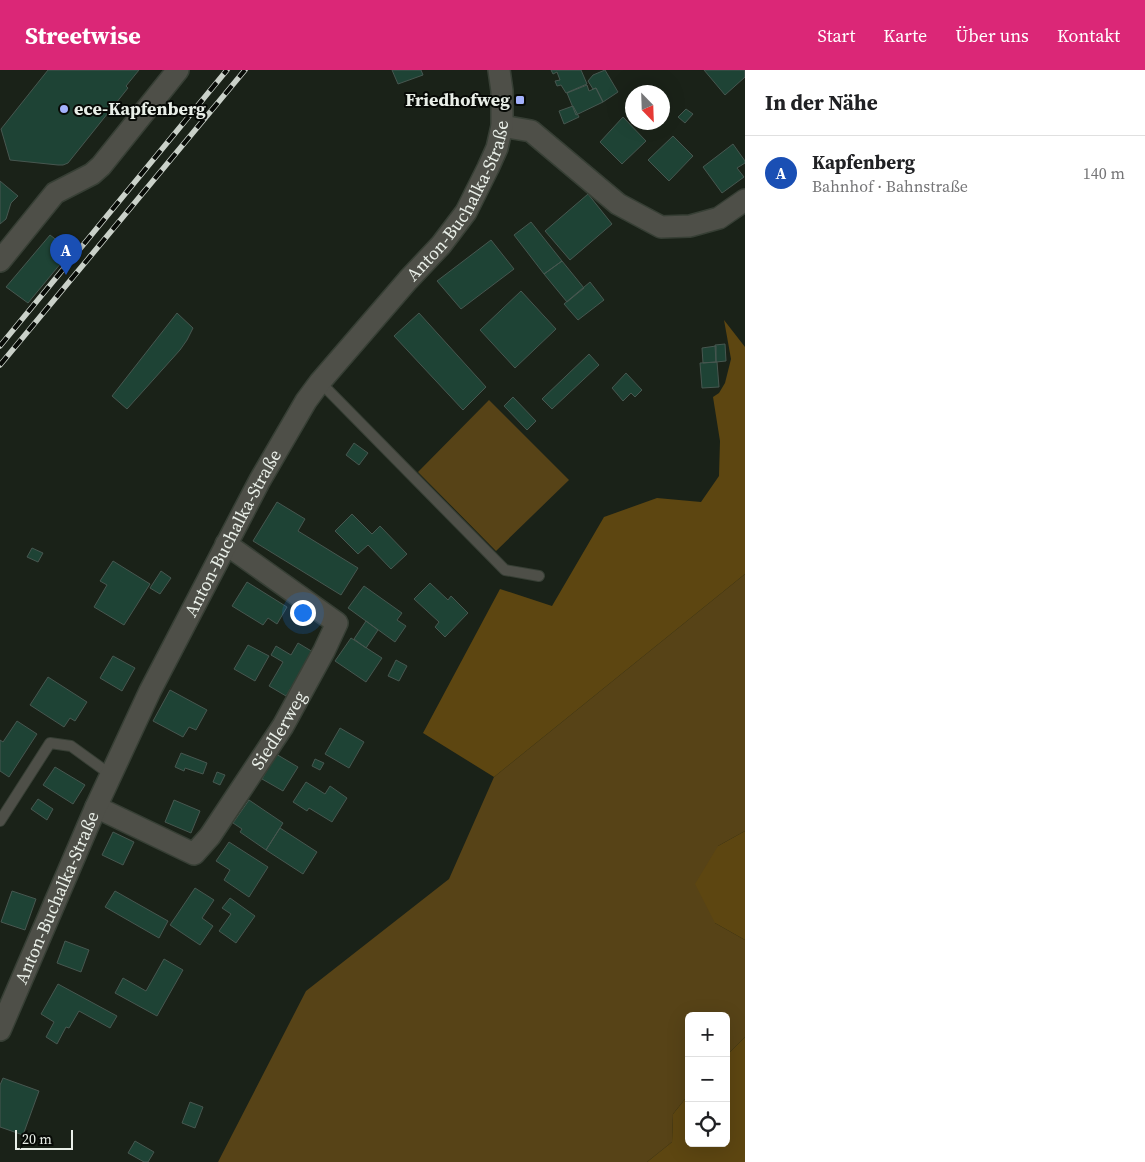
<!DOCTYPE html>
<html lang="de">
<head>
<meta charset="utf-8">
<style>
	body { margin:0; font-family:"Source Serif 4",serif; background:#f2f2f2; color:#202124 }
	.controls { position:absolute; right:15px; bottom:15px; display:grid; overflow:hidden; border-radius:8px; box-shadow:0 5px 20px #0002 }
	.controls button { width:45px; height:45px; display:grid; place-items:center; padding:0; border:0; border-bottom:1px solid #e0e0e0; background:#fff; color:#202124; font:25px sans-serif }
	.compass { position:absolute; left:625px; top:15px; width:45px; height:45px; border-radius:50%; background:#fff; box-shadow:0 5px 20px #0002; rotate:157deg }
	.scale { position:absolute; left:15px; bottom:12px; width:58px; box-sizing:border-box; padding-left:5px; border:2px solid #e9efe8; border-top:0; font-size:14px; line-height:18px; white-space:nowrap; color:#e9efe8; -webkit-text-stroke:4px #070a06; paint-order:stroke }
	.you { position:absolute; left:302px; top:542px; width:18px; height:18px; margin:-12px; border:4px solid #fff; border-radius:50%; background:#1a73e8; box-shadow:0 0 0 8px #1a73e833 }
	.badge { display:grid; place-items:center; width:32px; height:32px; border-radius:50%; background:#db2777; color:#fff; font-size:16px; font-weight:700 }
	.pin { position:absolute; translate:-50% -41px; filter:drop-shadow(0 1px 2px #0008) }
	.pin::after { content:''; position:absolute; top:26px; width:18px; height:15px; background:inherit; clip-path:polygon(0 0,100% 0,50% 100%) }
	.list { margin:0; padding:0; list-style:none }
	h2 { display:flex; justify-content:space-between; align-items:center; height:65px; margin:0; padding:0 20px; font-size:21px }
	h2 small { font-size:16px; font-weight:400; color:#757577 }
	.list li { display:grid; grid-template-columns:32px 1fr auto; gap:15px; align-items:center; box-sizing:border-box; height:75px; padding:0 20px; border-top:1px solid #e0e0e0 }
	.list b { display:block; font-size:19px; white-space:nowrap }
	.list p { margin:0; font-size:16px; white-space:nowrap; color:#757577 }
	.list em { font-size:16px; font-style:normal; color:#757577 }
	.icon { flex:none; width:28px; height:28px; fill:none; stroke:currentColor; stroke-width:2; stroke-linecap:round; stroke-linejoin:round }
	.map { position:relative; flex:none; width:745px; height:1092px; overflow:hidden }
	header { display:flex; align-items:center; gap:30px; box-sizing:border-box; height:70px; padding:0 25px; background:#db2777; color:#fff }
	header strong { font-size:24px }
	nav { display:flex; gap:28px; margin-inline-start:auto; font-size:18px }
	main { display:flex }
	aside { flex:1; background:#fff }
	.map>svg:first-child { display:block }
</style>
</head>
<body>
<header>
<strong>Streetwise</strong>
<nav><a>Start</a><a>Karte</a><a>Über uns</a><a>Kontakt</a></nav>
</header>
<main>
<div class="map">
<svg width="745" height="1092" viewBox="0 0 745 1092">
	<rect width="100%" height="100%" fill="#1a2218"/>
	<path fill="#574317" d="M 489,330 L 569,410 L 496,481 L 418,402 Z
		M 745,504 L 745,761 L 718,776 L 715,853 L 745,870 L 745,967 L 726,986 L 726,946 L 689,946 L 689,1024 L 673,1044 L 672,1072 L 647,1092 L 218,1092 L 306,921 L 449,809 L 494,707 Z"/>
	<path fill="#5d4611" d="M 724,250 L 745,277 L 745,504 L 494,707 L 423,663 L 500,519 L 552,536 L 604,447 L 657,428 L 701,432 L 719,406 L 720,371 L 713,327 L 719,323 L 725,313 L 731,289 Z
		M 745,761 L 745,870 L 715,853 L 695,814 L 718,776 Z
		M 745,967 L 745,1092 L 647,1092 L 672,1072 L 673,1044 L 689,1024 L 689,1073 L 726,1073 L 726,986 Z"/>
	<path fill="#1e4335" stroke="#475750" d="M 48,0 L 139,0 L 126,16 L 128,18 L 68,93 L 63,95 L 58,95 L 10,90 L 1,59 Z
		M 392,0 L 421,0 L 423,5 L 398,14 Z
		M 551,0 L 581,0 L 587,14 L 566,23 L 561,15 L 557,16 L 555,11 L 560,10 L 557,2 L 553,4 Z
		M 605,0 L 618,22 L 603,32 L 596,18 L 593,19 L 588,11 L 593,5 Z
		M 704,0 L 745,0 L 745,7 L 725,25 Z
		M 587,15 L 589,21 L 596,18 L 603,32 L 576,45 L 567,23 Z
		M 573,36 L 579,47 L 564,54 L 559,41 Z
		M 686,39 L 693,44 L 685,53 L 678,47 Z
		M 623,47 L 646,71 L 622,94 L 600,72 Z
		M 673,66 L 693,86 L 669,111 L 648,90 Z
		M 733,74 L 745,91 L 745,93 L 737,98 L 744,107 L 722,123 L 703,97 Z
		M 0,111 L 18,126 L 11,133 L 6,149 L 0,154 Z
		M 588,124 L 612,154 L 570,190 L 545,161 Z
		M 531,152 L 562,191 L 544,204 L 514,165 Z
		M 50,165 L 71,181 L 28,233 L 6,217 Z
		M 491,170 L 514,199 L 461,239 L 437,211 Z
		M 562,191 L 584,218 L 567,232 L 544,204 Z
		M 590,212 L 604,230 L 578,250 L 564,234 Z
		M 521,221 L 556,259 L 515,298 L 480,260 Z
		M 177,243 L 193,258 L 187,270 L 180,280 L 127,339 L 112,326 Z
		M 419,243 L 486,317 L 463,340 L 394,266 Z
		M 725,274 L 726,291 L 716,292 L 715,275 Z
		M 716,276 L 716,292 L 703,293 L 702,278 Z
		M 589,284 L 599,295 L 552,339 L 542,329 Z
		M 717,292 L 719,317 L 702,318 L 700,293 Z
		M 626,303 L 642,320 L 635,327 L 631,323 L 623,331 L 612,318 Z
		M 513,327 L 536,351 L 527,360 L 504,336 Z
		M 354,373 L 368,383 L 359,395 L 346,385 Z
		M 277,432 L 305,449 L 298,461 L 358,498 L 341,525 L 253,471 Z
		M 352,444 L 372,464 L 380,456 L 407,484 L 391,499 L 368,475 L 358,484 L 335,461 Z
		M 32,478 L 43,483 L 38,492 L 27,487 Z
		M 113,491 L 150,514 L 124,555 L 94,537 L 107,515 L 100,511 Z
		M 161,501 L 171,508 L 160,524 L 150,518 Z
		M 247,512 L 287,537 L 277,554 L 268,548 L 263,555 L 232,536 Z
		M 430,513 L 448,530 L 451,526 L 468,543 L 445,567 L 435,557 L 439,552 L 414,529 Z
		M 364,516 L 402,543 L 397,550 L 406,556 L 395,572 L 348,538 Z
		M 366,551 L 378,560 L 366,578 L 354,569 Z
		M 351,568 L 382,588 L 366,612 L 335,591 Z
		M 298,573 L 313,582 L 286,626 L 269,616 L 283,592 L 271,585 L 276,576 L 291,585 Z
		M 248,575 L 269,586 L 255,611 L 234,599 Z
		M 113,586 L 135,598 L 122,621 L 100,608 Z
		M 396,590 L 407,596 L 399,611 L 388,606 Z
		M 48,607 L 87,632 L 75,651 L 70,648 L 64,657 L 30,635 Z
		M 170,620 L 207,640 L 196,660 L 189,657 L 183,667 L 153,651 Z
		M 17,651 L 37,664 L 9,707 L 0,701 L 0,670 L 3,672 Z
		M 340,658 L 364,672 L 349,698 L 325,684 Z
		M 181,683 L 207,693 L 203,704 L 185,698 L 184,701 L 175,697 Z
		M 276,684 L 298,697 L 283,721 L 262,709 Z
		M 315,689 L 324,693 L 320,700 L 312,696 Z
		M 55,697 L 85,715 L 73,734 L 43,715 Z
		M 217,702 L 225,705 L 220,715 L 213,712 Z
		M 306,712 L 325,724 L 330,716 L 347,728 L 332,752 L 309,738 L 307,741 L 293,732 Z
		M 38,729 L 53,739 L 47,750 L 31,739 Z
		M 174,730 L 200,741 L 191,763 L 165,752 Z
		M 249,730 L 283,753 L 266,780 L 240,762 L 242,759 L 233,753 Z
		M 280,758 L 317,782 L 303,804 L 266,780 Z
		M 113,762 L 134,772 L 123,795 L 102,785 Z
		M 229,772 L 268,797 L 249,827 L 224,810 L 230,800 L 216,791 Z
		M 195,818 L 214,830 L 202,848 L 213,856 L 200,875 L 170,855 Z
		M 12,821 L 36,829 L 25,860 L 1,852 Z
		M 115,821 L 168,851 L 159,868 L 105,837 Z
		M 230,828 L 255,846 L 236,873 L 219,861 L 231,844 L 222,838 Z
		M 65,871 L 89,880 L 81,902 L 57,893 Z
		M 164,889 L 183,900 L 157,946 L 115,923 L 123,908 L 146,921 Z
		M 58,914 L 117,946 L 110,958 L 79,941 L 69,958 L 66,957 L 57,974 L 46,967 L 54,952 L 41,944 Z
		M 3,1008 L 39,1021 L 23,1065 L 0,1057 L 0,1015 Z
		M 190,1032 L 203,1037 L 195,1058 L 182,1053 Z
		M 135,1071 L 154,1082 L 148,1092 L 144,1092 L 128,1083 Z"/>
	<g fill="none" stroke-linecap="round" stroke-linejoin="round">
		<g stroke="#373f35" stroke-width="12">
			<path id="lane" d="M 320,312 L 505,500 L 539,506
				M 0,751 L 50,673 L 71,676 L 111,705"/>
		</g>
		<g stroke="#373f35" stroke-width="24">
			<g id="street">
				<path d="M 502,56 L 531,61 L 618,134 L 661,157 L 690,156 L 719,148 L 745,130"/>
				<path d="M 0,191 L 55,123 L 92,104 L 101,96 L 178,0"/>
				<path id="s1" d="M 96,737 L 194,784 L 210,766 L 283,656 L 324,581 L 337,553 L 226,474"/>
				<path id="s2" d="M 0,960 L 96,737 L 150,621 L 260,410 L 306,331 L 320,312 L 408,210 L 441,175 L 466,142 L 488,98 L 497,78 L 502,56 L 502,21 L 499,0"/>
			</g>
		</g>
		<use href="#lane" stroke="#4e4f48" stroke-width="10"/>
		<use href="#street" stroke="#4e4f48" stroke-width="21"/>
		<g stroke="#cad1c9" stroke-width="5.5">
			<path id="rail" d="M 0,276 L 227,0
				M 0,295 L 245,0"/>
		</g>
		<use href="#rail" stroke="#070a06" stroke-width="4" stroke-dasharray="11" stroke-linecap="butt"/>
	</g>
	<g fill="#a4b2fc" stroke="#070a06" stroke-width="2">
		<rect x="515" y="25" width="10" height="10" rx="2.5"/>
		<circle cx="64" cy="39" r="5"/>
	</g>
	<g text-anchor="middle" stroke-width="4" stroke-linejoin="round" paint-order="stroke">
		<g font-size="18" font-weight="bold" fill="#e9efe8" stroke="#070a06" text-anchor="end">
			<text x="510" y="36">Friedhofweg</text>
			<text x="74" y="45" text-anchor="start">ece-Kapfenberg</text>
		</g>
		<g font-size="18" fill="#e9efe8" stroke="#070a06">
			<text dy="6" stroke="none"><textPath href="#s2" startOffset="954">Anton-Buchalka-Straße</textPath></text>
			<text dy="6" stroke="none"><textPath href="#s2" startOffset="549">Anton-Buchalka-Straße</textPath></text>
			<text dy="6" stroke="none"><textPath href="#s1" startOffset="259">Siedlerweg</textPath></text>
			<text dy="6" stroke="none"><textPath href="#s2" startOffset="144">Anton-Buchalka-Straße</textPath></text>
		</g>
	</g>
</svg>
<div class="controls">
<button>+</button>
<button>−</button>
<button><svg class="icon" aria-label="locate" viewBox="0 0 24 24"><circle cx="12" cy="12" r="6"/><path d="M12 2v4M12 18v4M2 12h4M18 12h4"/></svg></button>
</div>
<svg class="compass" viewBox="-18 -18 36 36"><path d="M0-13l5 13h-10z" fill="#e53935"/><path d="M0 13l5-13h-10z" fill="#757577"/></svg>
<div class="scale">20 m</div>
<div class="you"></div>
<div class="pin badge" style="left:66px;top:205px;background:#1a4fb4">A</div>
</div>
<aside>
<h2>In der Nähe<small></small></h2>
<ul class="list">
<li><span class="badge" style="background:#1a4fb4">A</span><div><b>Kapfenberg</b><p>Bahnhof · Bahnstraße</p></div><em>140 m</em></li>
</ul>
</aside>
</main>
</body>
</html>
